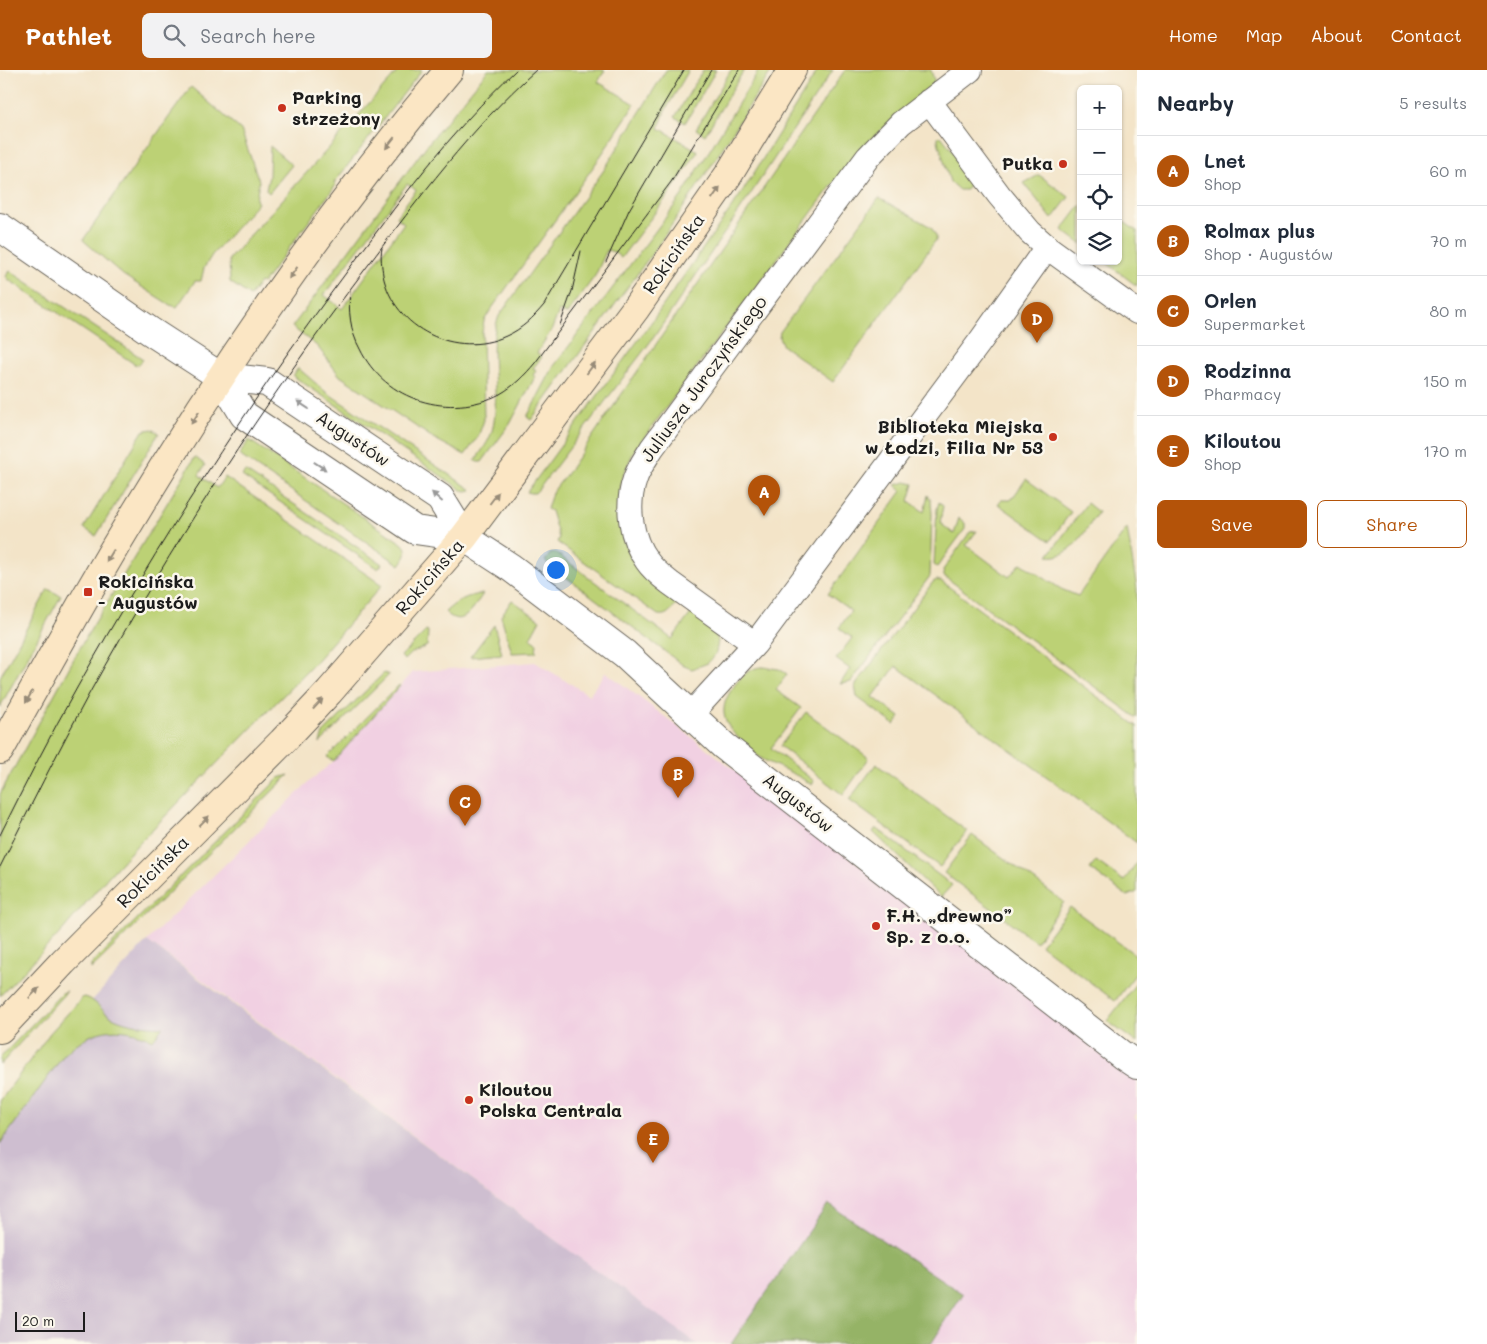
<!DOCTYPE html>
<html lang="en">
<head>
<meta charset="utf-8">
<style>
	body { margin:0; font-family:Mali,sans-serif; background:#f2f2f3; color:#1f2937 }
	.controls { position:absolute; right:15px; top:15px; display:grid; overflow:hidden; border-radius:8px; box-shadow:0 1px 4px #0004 }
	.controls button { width:45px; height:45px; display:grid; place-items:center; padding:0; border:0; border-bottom:1px solid #e0e1e3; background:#fff; color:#1f2937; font:25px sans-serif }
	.scale { position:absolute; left:15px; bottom:12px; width:70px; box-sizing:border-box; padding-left:5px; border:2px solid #1c1c1c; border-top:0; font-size:14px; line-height:18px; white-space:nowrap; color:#1c1c1c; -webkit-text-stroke:4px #fbf7ec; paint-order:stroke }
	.you { position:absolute; left:555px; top:499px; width:18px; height:18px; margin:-12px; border:4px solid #fff; border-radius:50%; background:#1a73e8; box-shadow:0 0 0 8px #1a73e833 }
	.badge { display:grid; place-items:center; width:32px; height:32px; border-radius:50%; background:#b45309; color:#fff; font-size:16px; font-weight:700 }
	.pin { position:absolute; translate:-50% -41px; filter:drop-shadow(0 1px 2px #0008) }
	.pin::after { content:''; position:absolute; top:26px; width:18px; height:15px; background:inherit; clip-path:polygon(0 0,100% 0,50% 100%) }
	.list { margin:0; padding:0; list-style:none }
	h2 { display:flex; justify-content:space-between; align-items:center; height:65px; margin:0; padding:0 20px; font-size:21px }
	h2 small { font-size:16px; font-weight:400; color:#747a83 }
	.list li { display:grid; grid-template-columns:32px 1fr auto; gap:15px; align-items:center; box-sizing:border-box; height:70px; padding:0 20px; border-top:1px solid #e0e1e3 }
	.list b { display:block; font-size:19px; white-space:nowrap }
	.list p { margin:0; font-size:16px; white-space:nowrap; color:#747a83 }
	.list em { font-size:16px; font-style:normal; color:#747a83 }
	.actions { display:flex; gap:10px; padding:15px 20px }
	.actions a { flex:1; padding:11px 0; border:1px solid #b45309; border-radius:8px; text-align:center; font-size:18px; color:#b45309 }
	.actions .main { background:#b45309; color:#fff }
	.icon { flex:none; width:28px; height:28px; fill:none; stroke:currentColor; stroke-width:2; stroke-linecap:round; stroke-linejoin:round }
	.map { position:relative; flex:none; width:1137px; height:1274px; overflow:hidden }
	header { display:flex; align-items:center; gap:30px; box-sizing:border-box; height:70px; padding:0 25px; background:#b45309; color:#fff }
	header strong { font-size:24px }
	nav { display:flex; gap:28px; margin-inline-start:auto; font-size:18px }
	.search { width:350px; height:45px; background:#f2f2f3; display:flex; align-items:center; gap:12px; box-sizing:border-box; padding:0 18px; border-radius:8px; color:#747a83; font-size:19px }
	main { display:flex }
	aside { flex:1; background:#fff }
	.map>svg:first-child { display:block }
</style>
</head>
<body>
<header>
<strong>Pathlet</strong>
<div class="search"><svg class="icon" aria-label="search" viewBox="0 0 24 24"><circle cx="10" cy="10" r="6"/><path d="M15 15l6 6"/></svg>Search here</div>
<nav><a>Home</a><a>Map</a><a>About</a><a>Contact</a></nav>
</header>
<main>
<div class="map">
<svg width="1137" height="1274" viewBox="0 0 1137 1274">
	<rect width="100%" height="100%" fill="#fbf7ec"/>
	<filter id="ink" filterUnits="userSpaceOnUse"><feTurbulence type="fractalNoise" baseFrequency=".02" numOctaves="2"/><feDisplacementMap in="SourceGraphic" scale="10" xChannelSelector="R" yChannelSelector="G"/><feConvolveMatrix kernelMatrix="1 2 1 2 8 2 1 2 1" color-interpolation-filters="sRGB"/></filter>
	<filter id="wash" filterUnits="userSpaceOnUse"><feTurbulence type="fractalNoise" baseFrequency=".0096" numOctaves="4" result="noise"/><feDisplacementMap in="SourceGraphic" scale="20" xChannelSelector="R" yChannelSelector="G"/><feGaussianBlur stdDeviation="1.12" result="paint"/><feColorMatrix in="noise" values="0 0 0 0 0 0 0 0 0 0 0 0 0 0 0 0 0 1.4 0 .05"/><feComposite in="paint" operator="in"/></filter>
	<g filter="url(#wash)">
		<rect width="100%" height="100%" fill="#f3e4c8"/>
		<path fill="#f1d0e2" d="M 535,592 L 589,625 L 606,602 L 1137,1006 L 1137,1043 L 1134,1047 L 1137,1050 L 1137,1274 L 696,1274 L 216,920 L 147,871 L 311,710 L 334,691 L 413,602 Z"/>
		<path fill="#cebed0" d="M 147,871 L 697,1274 L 0,1274 L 0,1053 L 89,934 Z"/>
		<path fill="#bcd175" stroke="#6c7648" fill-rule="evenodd" d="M 399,0 L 422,0 L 334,113 L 336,115 L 263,213 L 260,212 L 250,226 L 230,212 L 229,189 Z
			M 488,0 L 605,0 L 598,12 L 635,34 L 596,93 L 490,241 L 484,251 L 482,263 L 484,350 L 478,367 L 465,385 L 433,368 L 340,306 L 317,276 L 292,257 L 427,75 ZM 407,114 L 416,120 L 396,147 L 404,153 L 342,239 L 324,225 Z
			M 666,0 L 689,0 L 665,41 L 659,58 L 698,81 L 672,120 L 621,188 L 614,182 L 607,180 L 595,206 L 567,244 L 559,241 L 552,259 L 537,283 L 542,287 L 533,298 L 536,301 L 533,305 L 535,307 L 510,354 L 482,392 L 478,392 L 475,391 C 481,381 489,372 492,361 C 502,326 485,279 499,246 L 604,100 Z
			M 703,0 L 716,0 L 685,53 L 675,47 Z
			M 731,0 L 744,0 L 705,65 L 696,59 Z
			M 759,0 L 772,0 L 713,93 L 659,174 L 531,350 L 527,347 L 554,296 L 681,127 Z
			M 818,0 L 833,0 L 742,137 L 654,267 L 538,420 L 535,423 L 530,423 L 527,422 L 653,250 L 741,124 Z
			M 845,0 L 931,0 L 935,13 L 870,70 L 833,114 L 634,381 L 622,408 L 619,428 L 620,457 L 628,477 L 640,498 L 654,517 L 678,531 C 672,539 668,547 658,545 L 557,472 L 559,468 L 551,441 L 547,439 L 552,423 L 568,402 Z
			M 191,17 L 241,60 L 259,111 L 256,130 L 258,133 L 212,185 L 204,198 L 201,211 L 195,211 L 177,237 L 170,235 L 123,205 L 83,170 L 169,47 Z
			M 941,66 L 974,108 L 966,120 L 959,120 L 950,112 L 938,71 L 938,67 Z
			M 270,76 L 292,95 L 269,123 L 266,120 L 269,106 Z
			M 1039,105 L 1069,127 L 1052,149 L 1024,113 Z
			M 879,128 L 931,157 L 936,166 L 936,170 L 833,312 L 783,276 L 779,267 L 780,262 Z
			M 1081,135 L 1081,174 L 1062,160 Z
			M 1118,148 L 1137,161 L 1137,216 L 1104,191 L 1118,191 Z
			M 10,201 L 143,289 L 140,294 L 136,295 L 9,210 L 6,206 Z
			M 298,298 L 326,322 L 472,420 L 466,421 L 462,420 L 293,306 Z
			M 152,359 L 159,363 L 96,466 L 84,458 L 143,361 Z
			M 249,370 L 403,474 C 410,482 405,488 400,495 L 239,385 Z
			M 195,387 L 205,395 L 199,405 L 217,418 L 225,407 L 382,515 L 310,598 L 139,773 L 107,808 L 62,861 L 0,926 L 0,724 L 82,574 Z
			M 245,401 L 382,494 L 378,499 L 242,406 Z
			M 1026,409 L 1071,442 L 1050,471 L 998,434 L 1001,430 L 1011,430 Z
			M 906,412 L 914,414 L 909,431 L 924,442 L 928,425 L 931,431 L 932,444 L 930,506 L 851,612 L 840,614 L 850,599 L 836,589 L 852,568 L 839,558 L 851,541 L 828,524 L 902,421 L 895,415 Z
			M 939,432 L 943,436 L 940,453 L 954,464 L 959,448 L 965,453 L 965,459 L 937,497 L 934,495 L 937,439 Z
			M 1087,433 L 1098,442 C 1087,458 1071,490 1048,486 Z
			M 1127,458 L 1137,519 L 1137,648 L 944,506 L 943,500 L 970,462 L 977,461 L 966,475 L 1009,507 L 1021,493 L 1061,519 L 1078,526 Z
			M 556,483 L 672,569 L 692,542 L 713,560 L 718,571 L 716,583 L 708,593 L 692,599 L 684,596 L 545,491 L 550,484 Z
			M 937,510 L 941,511 L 1137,656 L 1137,773 L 896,596 L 873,627 L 900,647 L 895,655 L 857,627 L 855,616 L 933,512 Z
			M 48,519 L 61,526 L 0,637 L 0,607 Z
			M 483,524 C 473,538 463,560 445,542 C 457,531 467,525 483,524 Z
			M 512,530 L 540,550 L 530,568 L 537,573 L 536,582 L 512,583 L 501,546 Z
			M 494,555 L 502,584 L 470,587 Z
			M 426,561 L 428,562 L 427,576 L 410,584 L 404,590 L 401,586 Z
			M 763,597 L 779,599 L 787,604 L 776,620 L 801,638 L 771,678 L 814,711 L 812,715 C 797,704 780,698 764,690 C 758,687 753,682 749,677 C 730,662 715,646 730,622 C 735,614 743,604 751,600 C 755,598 759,597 763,597 Z
			M 384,603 L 389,605 L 320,673 L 323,663 Z
			M 399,615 L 400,616 L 334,691 L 327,687 Z
			M 806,642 L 869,688 L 843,725 L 780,676 Z
			M 876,694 L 967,761 L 940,797 L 849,730 Z
			M 289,705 L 91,899 L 91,895 L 279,708 Z
			M 876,758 L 952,815 L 941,827 L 873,762 Z
			M 972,765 L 1064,832 L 1036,872 L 944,803 Z
			M 1096,791 L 1124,811 L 1137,792 L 1137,822 L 1127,826 L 1090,799 Z
			M 1070,837 L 1137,886 L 1137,902 L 1115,931 L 1041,875 Z
			M 1137,912 L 1137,973 L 1107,951 Z
			M 67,921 L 0,995 L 0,988 L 62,923 Z
			M 83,927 C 94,927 102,942 112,947 C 128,955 146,956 163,957 L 153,970 C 119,953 90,958 63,986 L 0,1074 L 0,1031 L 50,963 Z"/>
		<path fill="#95b366" stroke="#586841" d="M 828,1134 L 963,1224 L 931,1274 L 731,1274 Z"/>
	</g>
	<g filter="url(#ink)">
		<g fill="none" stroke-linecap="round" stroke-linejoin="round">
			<g stroke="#676258" stroke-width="26">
				<path id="minor" d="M 929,31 L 999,125 L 1030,162 L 1047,177 L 1137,242
					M 755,574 L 979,273 L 1047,177
					M 690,645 L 755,574 L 670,513 C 661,506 653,500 647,491 C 630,468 626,435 635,409 C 639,397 646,388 652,378 L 868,87 L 901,53 L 970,0"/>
			</g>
			<g stroke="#676258" stroke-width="30">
				<path id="tertiary" d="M 0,157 L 150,261 L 221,307 L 267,312 L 440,428 L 464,467 L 510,497 L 625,584 L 724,676 L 1122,985 L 1137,995
					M 221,307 L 244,345 L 415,460 L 464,467"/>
			</g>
			<g stroke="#676258" stroke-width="30">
				<path id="secondary" d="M 0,680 C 29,628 58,575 88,523 C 194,339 312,162 449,0
					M 0,959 L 63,892 L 282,672 L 329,622 L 464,467 L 636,238 L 729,104 L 792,0"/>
			</g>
			<use href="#minor" stroke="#fff" stroke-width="24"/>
			<use href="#tertiary" stroke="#fff" stroke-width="28"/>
			<use href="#secondary" stroke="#fbe6c4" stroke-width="28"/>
			<path stroke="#1c1c1c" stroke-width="1" d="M 382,178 C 380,187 382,196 383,205 C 394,259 456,289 506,266 C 522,259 533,248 544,235 L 684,0
				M 606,192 L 629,140 L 711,0
				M 350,220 C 348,240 350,261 360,279 C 385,331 450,350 500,324 C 514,316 525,305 535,293 L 671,112 L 739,0
				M 560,255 L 572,221 L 581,181
				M 0,765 C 25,715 50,665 78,616 C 158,474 246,337 343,207 C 397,134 450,62 516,0
				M 0,797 C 29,739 58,681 89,624 C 171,476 264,333 366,198 C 419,128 470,59 536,0"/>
		</g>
		<defs><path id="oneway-solid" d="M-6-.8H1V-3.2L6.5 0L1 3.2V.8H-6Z" transform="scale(1.25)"/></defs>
		<g fill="#978b78">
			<use href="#oneway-solid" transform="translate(390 73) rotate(128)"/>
			<use href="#oneway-solid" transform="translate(716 123) rotate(-55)"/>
			<use href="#oneway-solid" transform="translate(293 203) rotate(126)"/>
			<use href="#oneway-solid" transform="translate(591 298) rotate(-53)"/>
			<use href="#oneway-solid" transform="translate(195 348) rotate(123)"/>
			<use href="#oneway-solid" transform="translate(494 428) rotate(-53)"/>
			<use href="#oneway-solid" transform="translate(110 486) rotate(121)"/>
			<use href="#oneway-solid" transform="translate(29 627) rotate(119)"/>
			<use href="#oneway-solid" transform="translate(318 634) rotate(-47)"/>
			<use href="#oneway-solid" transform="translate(204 751) rotate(-45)"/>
			<use href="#oneway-solid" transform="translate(34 923) rotate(-46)"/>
		</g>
		<g fill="#999">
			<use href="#oneway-solid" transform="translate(303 335) rotate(-146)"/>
			<use href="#oneway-solid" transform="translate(320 396) rotate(34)"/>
			<use href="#oneway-solid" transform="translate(437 427) rotate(-138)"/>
		</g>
	</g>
	<g fill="#c8321e" stroke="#fbf7ec" stroke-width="2">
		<circle cx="282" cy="38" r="5"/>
		<circle cx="1063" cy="94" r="5"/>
		<circle cx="1053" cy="367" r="5"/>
		<rect x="83" y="517" width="10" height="10" rx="2.5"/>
		<circle cx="876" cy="856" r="5"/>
		<circle cx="469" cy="1030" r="5"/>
	</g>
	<g text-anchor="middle" stroke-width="5" stroke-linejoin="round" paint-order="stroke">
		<g font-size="18" font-weight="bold" fill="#1c1c1c" stroke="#fbf7ec" text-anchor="start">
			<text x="292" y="34">Parking<tspan x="292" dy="21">strzeżony</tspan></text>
			<text x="1053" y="100" text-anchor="end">Putka</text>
			<text x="1043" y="363" text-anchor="end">Biblioteka Miejska<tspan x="1043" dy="21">w Łodzi, Filia Nr 53</tspan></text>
			<text x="98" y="518">Rokicińska<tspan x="98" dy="21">- Augustów</tspan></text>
			<text x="886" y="852">F.H. „drewno”<tspan x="886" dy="21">Sp. z o.o.</tspan></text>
			<text x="479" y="1026">Kiloutou<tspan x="479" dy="21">Polska Centrala</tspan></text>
		</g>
		<g font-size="18" fill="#1c1c1c" stroke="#fbf7ec">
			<text transform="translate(674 184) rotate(-55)" y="6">Rokicińska</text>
			<text transform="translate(704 309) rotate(-54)" y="6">Juliusza Jurczyńskiego</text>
			<text transform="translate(353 369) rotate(34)" y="6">Augustów</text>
			<text transform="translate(430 507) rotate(-49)" y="6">Rokicińska</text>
			<text transform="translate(798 733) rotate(38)" y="6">Augustów</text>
			<text transform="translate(153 802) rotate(-45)" y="6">Rokicińska</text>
		</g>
	</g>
</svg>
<div class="controls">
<button>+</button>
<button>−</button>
<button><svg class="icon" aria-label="locate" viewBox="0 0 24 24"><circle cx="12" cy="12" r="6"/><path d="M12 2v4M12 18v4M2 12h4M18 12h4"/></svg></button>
<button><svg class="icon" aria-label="layers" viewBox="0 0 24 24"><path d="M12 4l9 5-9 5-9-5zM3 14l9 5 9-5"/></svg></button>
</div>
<div class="scale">20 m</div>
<div class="you"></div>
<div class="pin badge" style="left:764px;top:446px">A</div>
<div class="pin badge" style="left:678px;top:728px">B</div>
<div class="pin badge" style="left:465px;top:756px">C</div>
<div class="pin badge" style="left:1037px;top:273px">D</div>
<div class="pin badge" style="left:653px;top:1093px">E</div>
</div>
<aside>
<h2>Nearby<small>5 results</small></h2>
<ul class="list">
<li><span class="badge">A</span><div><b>Lnet</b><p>Shop</p></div><em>60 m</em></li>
<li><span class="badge">B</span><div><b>Rolmax plus</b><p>Shop · Augustów</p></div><em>70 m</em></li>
<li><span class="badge">C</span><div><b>Orlen</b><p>Supermarket</p></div><em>80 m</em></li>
<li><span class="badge">D</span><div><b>Rodzinna</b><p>Pharmacy</p></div><em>150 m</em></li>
<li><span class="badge">E</span><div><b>Kiloutou</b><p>Shop</p></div><em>170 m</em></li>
</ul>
<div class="actions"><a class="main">Save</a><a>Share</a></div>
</aside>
</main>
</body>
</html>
